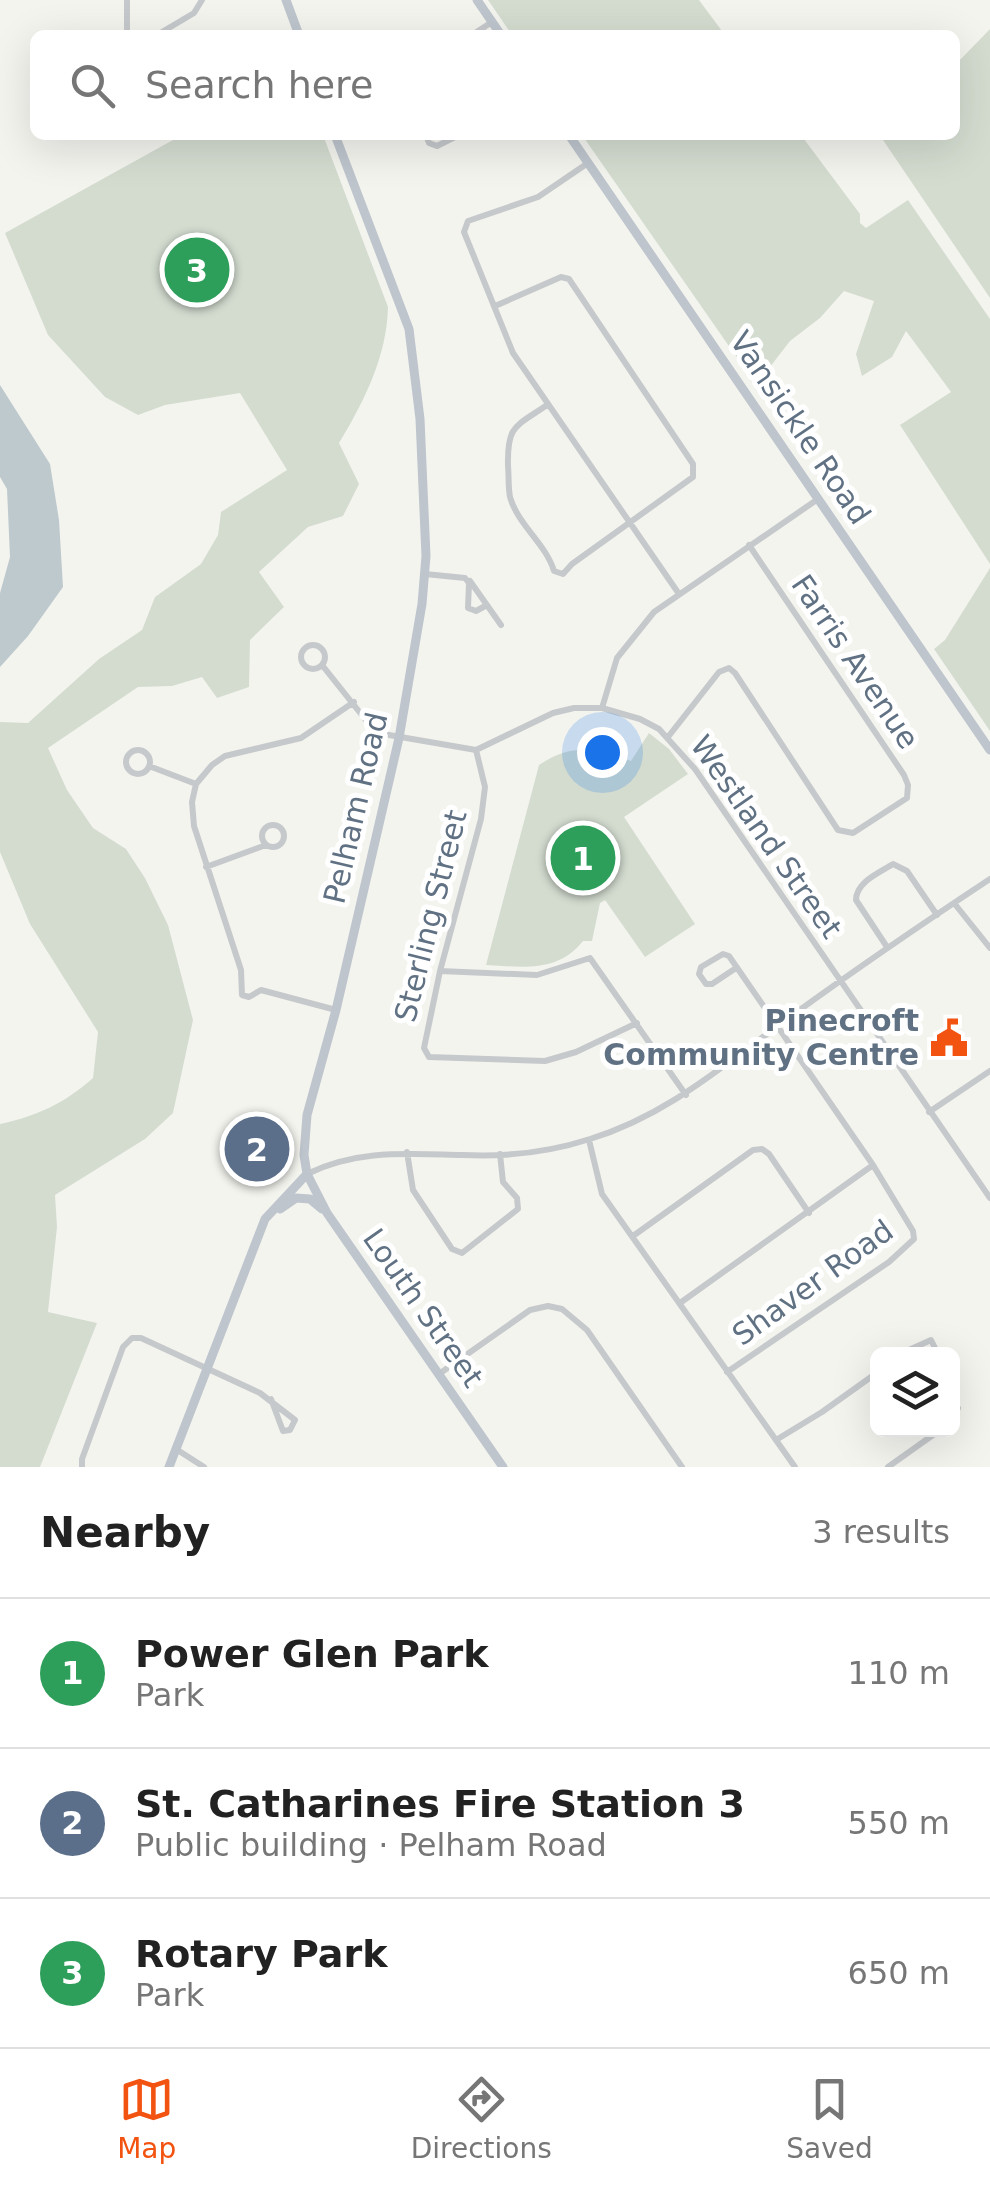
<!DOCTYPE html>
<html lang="en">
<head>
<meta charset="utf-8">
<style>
	body { margin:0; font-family:"DejaVu Sans",sans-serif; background:#f2f2f2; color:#222 }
	.controls { position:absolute; right:30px; bottom:30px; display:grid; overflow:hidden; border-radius:15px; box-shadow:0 10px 40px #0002 }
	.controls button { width:90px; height:90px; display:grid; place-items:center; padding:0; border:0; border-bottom:2px solid #e0e0e0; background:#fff; color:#222; font:50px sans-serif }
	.you { position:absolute; left:602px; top:752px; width:35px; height:35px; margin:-25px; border:8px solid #fff; border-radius:50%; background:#1a73e8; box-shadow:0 0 0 15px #1a73e833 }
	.badge { display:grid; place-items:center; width:65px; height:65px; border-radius:50%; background:#f35310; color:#fff; font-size:32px; font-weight:700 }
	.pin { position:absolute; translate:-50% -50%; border:5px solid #fff; box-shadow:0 2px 10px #0006 }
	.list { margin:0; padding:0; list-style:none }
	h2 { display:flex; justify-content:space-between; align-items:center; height:130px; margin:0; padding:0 40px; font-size:42px }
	h2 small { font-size:32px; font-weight:400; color:#767676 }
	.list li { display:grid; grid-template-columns:65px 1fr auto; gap:30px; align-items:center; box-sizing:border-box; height:150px; padding:0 40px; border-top:2px solid #e0e0e0 }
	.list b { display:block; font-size:38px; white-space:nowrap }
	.list p { margin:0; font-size:32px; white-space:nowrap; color:#767676 }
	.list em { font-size:32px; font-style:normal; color:#767676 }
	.icon { flex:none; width:55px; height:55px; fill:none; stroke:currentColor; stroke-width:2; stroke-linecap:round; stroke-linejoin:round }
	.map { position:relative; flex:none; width:990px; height:1467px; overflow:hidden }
	.search { position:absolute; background:#fff; box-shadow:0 10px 40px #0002; left:30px; right:30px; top:30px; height:110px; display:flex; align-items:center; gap:25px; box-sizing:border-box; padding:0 35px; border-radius:15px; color:#767676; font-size:38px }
	.sheet { height:580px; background:#fff }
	nav { display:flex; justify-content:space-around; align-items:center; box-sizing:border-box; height:140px; border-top:2px solid #e0e0e0; background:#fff; font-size:28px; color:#767676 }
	nav a { display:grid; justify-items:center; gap:5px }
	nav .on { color:#f35310 }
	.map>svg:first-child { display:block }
</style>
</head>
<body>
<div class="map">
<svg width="990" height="1467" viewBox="0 0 990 1467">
	<rect width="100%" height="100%" fill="#f4f4ef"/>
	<path fill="#d4dcd0" d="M 488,0 L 699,0 L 725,35 L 512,35 Z
		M 990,29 L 990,298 L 883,140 L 888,135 L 955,135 L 955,65 Z
		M 182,135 L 323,135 L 388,307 C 387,356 364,402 339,443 L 359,484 L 343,516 L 308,527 L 259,572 L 284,607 L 250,640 L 249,687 L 217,698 L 202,677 L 172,686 L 138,687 L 48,748 L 67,790 L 93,828 L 126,849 L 145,878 L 168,925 L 193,1020 L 173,1113 L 145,1139 L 55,1195 L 57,1227 L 48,1312 L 97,1323 L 40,1467 L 0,1467 L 0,1124 C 37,1116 65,1103 93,1078 L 98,1032 L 30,924 L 0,852 L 0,722 L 28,723 L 99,659 L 142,630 L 155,597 L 201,564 L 218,535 L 221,512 L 287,470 L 240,393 L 165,405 L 138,415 L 105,397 L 48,335 L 5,233 Z
		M 582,135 L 801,135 L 860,214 L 860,223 L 866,228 L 908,200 L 990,319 L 990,564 L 900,425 L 951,392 L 906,331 L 892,357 L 862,376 L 856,354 L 874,301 L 844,291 L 820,318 L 790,341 L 756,385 Z
		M 990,568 L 990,731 L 934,649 L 945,640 Z
		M 649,733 L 669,749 L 688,774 L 624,817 L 695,924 L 645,957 L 605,900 L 600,903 L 592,941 L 583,941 C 558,973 522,967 486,965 L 539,765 C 570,744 597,747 631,761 Z"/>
	<path fill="#bec9ce" d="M 0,385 L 50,464 L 59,520 L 63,587 L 28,636 L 0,667 L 0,593 L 10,557 L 7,489 L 0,477 Z"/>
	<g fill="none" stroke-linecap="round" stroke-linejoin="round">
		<path stroke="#c6c9cc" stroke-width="6" d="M 127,0 L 127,35
			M 157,35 L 194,13 L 202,0
			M 472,35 L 492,22
			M 426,135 L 429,143 L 437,146 L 459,135
			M 588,163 L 538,197 L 468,221 L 464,232 L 513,353 L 679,594
			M 495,306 L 561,277 L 569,279 L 693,464 L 693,477 L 572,564 L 563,574 L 554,571 C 546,544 518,525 510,497 C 508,487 509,476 508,466 C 507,425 515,427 547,405
			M 425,574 L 465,578 L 469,583 L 468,608 L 476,611 L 487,605
			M 470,581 L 501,625
			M301 657a12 12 0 1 1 24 0a12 12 0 1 1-24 0Z
			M 322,665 L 373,729 L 389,735 L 476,750 L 553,713 L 574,708 L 602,708 L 640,719 L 659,729 L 695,769 L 990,1198
			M 602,708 L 617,658 L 654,612 L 818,499
			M 668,737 L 719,672 L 729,668 L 735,673 L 838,830 L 853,833 L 907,798 L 908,785 L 904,775 L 749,545
			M126 762a12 12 0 1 1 24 0a12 12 0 1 1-24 0Z
			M 476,750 L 485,787 L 481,819 L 440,971 L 424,1048 L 429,1057 L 545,1061 L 576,1052 L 637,1023
			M 149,766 L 196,784
			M262 836a11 11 0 1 1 22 0a11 11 0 1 1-22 0Z
			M 206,867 L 266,845
			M 954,903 L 990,948
			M 887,947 L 856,900 C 856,882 879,873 893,864 L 907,871 L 937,915
			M 440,971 L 537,975 L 590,958 L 686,1095
			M 336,1010 L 261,990 L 249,997 L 242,995 L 241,970 L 194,826 L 192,802 L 196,784 L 212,765 L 225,756 L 301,738 L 354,702
			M 929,1112 L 990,1071
			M 589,1140 L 602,1194 L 795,1467
			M 407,1152 L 413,1190 L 452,1249 L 462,1253 L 518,1209 L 517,1198 L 503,1182 L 500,1154
			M 307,1174 C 358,1149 407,1154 463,1155 C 505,1157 550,1152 590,1139 C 668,1115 725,1064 790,1017 C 856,969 922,924 990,879
			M 633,1236 L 753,1150 L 762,1149 L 769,1154 L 809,1213
			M 680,1303 L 873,1165
			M 900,1354 L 931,1340 L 938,1354
			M 727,1372 L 889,1262 L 914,1239 L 913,1231 L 873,1165 L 729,956 L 723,954 L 701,967 L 699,974 L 706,984 L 712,984 L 736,968
			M 439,1374 L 530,1310 L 548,1306 L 562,1309 L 587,1330 L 682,1467
			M 952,1400 L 958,1408 L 952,1421
			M 776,1440 L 822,1412 L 878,1372
			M 176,1449 L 204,1467
			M 82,1467 L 82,1459 L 123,1347 L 132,1338 L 141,1338 L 260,1393 L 295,1420 L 290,1430 L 283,1431 L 271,1399
			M 888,1467 L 940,1430"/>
		<path stroke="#bec5cd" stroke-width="9" d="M 286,0 L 299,35
			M 477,0 L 501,35
			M 335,135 L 409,329 L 420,419 L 426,556 L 422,604 L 399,738 L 336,1010 L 307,1115 L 304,1155 L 307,1174 L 327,1213 L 503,1467
			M 569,135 L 990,750
			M 280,1209 L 296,1198 L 310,1199 L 322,1209
			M 169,1467 L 265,1219 L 307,1174"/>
	</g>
	<defs>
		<g id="civic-bare" transform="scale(3)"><path d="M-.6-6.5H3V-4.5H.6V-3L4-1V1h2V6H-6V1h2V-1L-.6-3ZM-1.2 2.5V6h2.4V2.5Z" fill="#f35310" stroke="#fff" stroke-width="2.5" paint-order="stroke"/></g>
	</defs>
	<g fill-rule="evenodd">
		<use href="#civic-bare" x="949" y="1038"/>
	</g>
	<g text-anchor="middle" stroke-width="10" stroke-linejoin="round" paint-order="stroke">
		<g font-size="30" fill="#607183" stroke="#fff">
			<text transform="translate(800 428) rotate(56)" y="10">Vansickle Road</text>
			<text transform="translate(855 662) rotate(56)" y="10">Farris Avenue</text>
			<text transform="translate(356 808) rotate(-77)" y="10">Pelham Road</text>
			<text transform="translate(766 837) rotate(55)" y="10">Westland Street</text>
			<text transform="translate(431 916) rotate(-76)" y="10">Sterling Street</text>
			<text transform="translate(813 1283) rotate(-36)" y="10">Shaver Road</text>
			<text transform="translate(423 1308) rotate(55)" y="10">Louth Street</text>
		</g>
		<g font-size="30" font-weight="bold" fill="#607183" stroke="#fff" text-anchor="end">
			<text x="919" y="1031">Pinecroft<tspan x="919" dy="34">Community Centre</tspan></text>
		</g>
	</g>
</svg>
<div class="controls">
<button><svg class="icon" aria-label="layers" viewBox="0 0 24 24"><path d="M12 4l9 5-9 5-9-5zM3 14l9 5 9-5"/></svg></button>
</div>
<div class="you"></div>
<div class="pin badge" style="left:583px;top:858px;background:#2e9e5b">1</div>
<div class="pin badge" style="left:257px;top:1149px;background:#5c6f8a">2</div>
<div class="pin badge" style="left:197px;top:270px;background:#2e9e5b">3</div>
<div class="search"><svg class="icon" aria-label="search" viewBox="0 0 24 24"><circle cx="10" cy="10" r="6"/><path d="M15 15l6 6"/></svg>Search here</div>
</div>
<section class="sheet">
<h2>Nearby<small>3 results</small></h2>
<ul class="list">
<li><span class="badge" style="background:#2e9e5b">1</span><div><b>Power Glen Park</b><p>Park</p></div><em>110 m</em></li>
<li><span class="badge" style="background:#5c6f8a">2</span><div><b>St. Catharines Fire Station 3</b><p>Public building · Pelham Road</p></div><em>550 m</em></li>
<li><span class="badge" style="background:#2e9e5b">3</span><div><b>Rotary Park</b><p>Park</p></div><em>650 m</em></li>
</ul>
</section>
<nav>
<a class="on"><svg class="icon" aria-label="map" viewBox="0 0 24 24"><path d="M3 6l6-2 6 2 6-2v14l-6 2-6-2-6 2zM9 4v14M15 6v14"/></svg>Map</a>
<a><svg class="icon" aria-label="directions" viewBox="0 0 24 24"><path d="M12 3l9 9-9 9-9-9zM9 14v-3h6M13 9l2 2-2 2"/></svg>Directions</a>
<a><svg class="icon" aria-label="saved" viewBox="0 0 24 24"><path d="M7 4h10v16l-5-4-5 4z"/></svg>Saved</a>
</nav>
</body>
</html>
